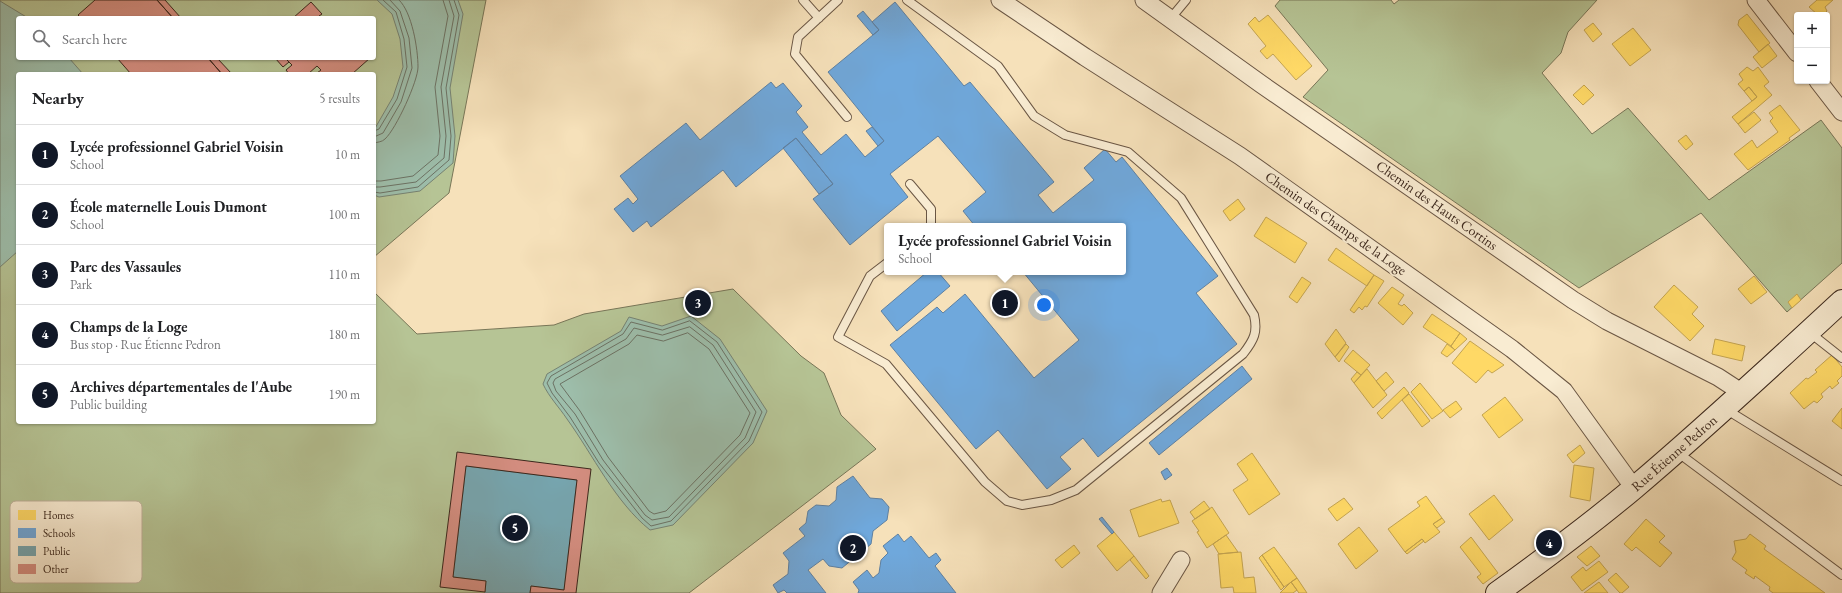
<!DOCTYPE html>
<html lang="en">
<head>
<meta charset="utf-8">
<style>
	body { margin:0; font-family:"EB Garamond",serif; background:#f2f2f2; color:#202124 }
	.controls { position:absolute; right:12px; top:12px; display:grid; overflow:hidden; border-radius:4px; box-shadow:0 1px 3px #0004 }
	.controls button { width:36px; height:36px; display:grid; place-items:center; padding:0; border:0; border-bottom:1px solid #e0e0e0; background:#fff; color:#202124; font:20px sans-serif }
	.you { position:absolute; left:1044px; top:305px; width:14px; height:14px; margin:-10px; border:3px solid #fff; border-radius:50%; background:#1a73e8; box-shadow:0 0 0 6px #1a73e833 }
	.badge { display:grid; place-items:center; width:26px; height:26px; border-radius:50%; background:#111827; color:#fff; font-size:13px; font-weight:700 }
	.pin { position:absolute; translate:-50% -50%; border:2px solid #fff; box-shadow:0 1px 4px #0006 }
	.popup { position:absolute; left:884px; top:223px; width:242px; height:52px; box-sizing:border-box; display:grid; place-content:center; border-radius:4px; background:#fff; filter:drop-shadow(0 1px 3px #0005); font-size:13px; white-space:nowrap; color:#757577 }
	.popup b { font-size:15px; color:#202124 }
	.popup::after { content:''; position:absolute; left:50%; top:100%; margin-left:-8px; border:8px solid transparent; border-top-color:#fff }
	.list { margin:0; padding:0; list-style:none }
	h2 { display:flex; justify-content:space-between; align-items:center; height:52px; margin:0; padding:0 16px; font-size:17px }
	h2 small { font-size:13px; font-weight:400; color:#757577 }
	.list li { display:grid; grid-template-columns:26px 1fr auto; gap:12px; align-items:center; box-sizing:border-box; height:60px; padding:0 16px; border-top:1px solid #e0e0e0 }
	.list b { display:block; font-size:15px; white-space:nowrap }
	.list p { margin:0; font-size:13px; white-space:nowrap; color:#757577 }
	.list em { font-size:13px; font-style:normal; color:#757577 }
	.icon { flex:none; width:22px; height:22px; fill:none; stroke:currentColor; stroke-width:2; stroke-linecap:round; stroke-linejoin:round }
	.map { position:relative; flex:none; width:1842px; height:593px; overflow:hidden }
	.search { position:absolute; background:#fff; box-shadow:0 1px 3px #0004; left:16px; top:16px; width:360px; height:44px; display:flex; align-items:center; gap:10px; box-sizing:border-box; padding:0 14px; border-radius:4px; color:#757577; font-size:15px }
	.panel { position:absolute; background:#fff; box-shadow:0 1px 3px #0004; left:16px; top:72px; width:360px; height:352px; border-radius:4px }
	.map>svg:first-child { display:block }
</style>
</head>
<body>
<div class="map">
<svg width="1842" height="593" viewBox="0 0 1842 593">
	<rect width="100%" height="100%" fill="#f6e1ba"/>
	<filter id="stains"><feTurbulence type="fractalNoise" baseFrequency=".005" numOctaves="4"/><feColorMatrix values="0 0 0 0 .2 0 0 0 0 .09 0 0 0 0 .02 0 0 0 .5 -.17"/></filter>
	<radialGradient id="worn" r=".72"><stop offset=".6" stop-color="#630" stop-opacity="0"/><stop offset="1" stop-color="#630" stop-opacity=".3"/></radialGradient>
	<path fill="#b6c495" stroke="#787658" fill-rule="evenodd" d="M 0,0 L 486,0 L 449,193 L 374,257 L 374,74 L 18,74 L 18,422 L 374,422 L 374,292 L 417,334 L 554,325 L 584,314 L 733,289 L 801,356 L 824,373 L 841,415 L 876,449 L 689,593 L 0,593 ZM 18,18 L 374,18 L 374,58 L 18,58 Z
		M 1280,0 L 1391,0 L 1394,4 L 1399,0 L 1597,0 L 1568,32 L 1561,53 L 1542,73 L 1592,134 L 1628,108 L 1709,200 L 1821,120 L 1842,148 L 1842,263 L 1787,312 L 1701,213 L 1579,288 L 1303,97 L 1328,70 L 1275,6 Z"/>
	<path fill="#9dbeab" stroke="#768272" d="M 377,0 L 458,0 L 463,14 L 450,88 L 455,136 L 453,163 L 420,191 L 379,197 L 374,195 L 374,130 L 393,97 L 403,67 L 400,39 L 392,14 Z
		M 0,1 L 28,18 L 18,18 L 18,58 L 69,58 L 83,74 L 18,74 L 18,251 L 0,267 Z
		M 691,316 L 720,339 L 767,411 L 753,443 L 673,525 L 650,530 C 615,502 593,455 567,419 C 559,407 549,397 543,384 L 547,374 L 621,331 L 629,317 L 662,326 Z"/>
	<path fill="#ffd966" stroke="#c4a450" d="M 1817,0 L 1833,0 L 1825,7 L 1827,11 L 1823,15 L 1818,15 L 1809,7 Z
		M 1747,14 L 1770,43 L 1759,52 L 1738,25 L 1739,20 Z
		M 1268,15 L 1312,66 L 1296,80 L 1273,54 L 1267,59 L 1260,51 L 1266,46 L 1248,24 L 1255,17 L 1259,22 Z
		M 1593,23 L 1602,34 L 1593,42 L 1584,30 Z
		M 1633,28 L 1651,50 L 1630,66 L 1612,44 Z
		M 1768,44 L 1777,56 L 1762,68 L 1753,57 Z
		M 1747,67 L 1753,71 L 1758,67 L 1769,82 L 1764,86 L 1772,95 L 1738,124 L 1732,117 L 1757,97 L 1749,87 L 1744,91 L 1738,84 L 1743,80 L 1739,74 Z
		M 1584,85 L 1594,95 L 1583,105 L 1573,95 Z
		M 1749,87 L 1757,97 L 1752,101 L 1744,91 Z
		M 1780,105 L 1800,130 L 1789,138 L 1790,140 L 1748,170 L 1734,154 L 1752,140 L 1757,148 L 1778,132 L 1770,121 L 1773,118 L 1769,113 Z
		M 1754,112 L 1761,120 L 1745,133 L 1738,124 Z
		M 1686,135 L 1693,144 L 1686,150 L 1678,141 Z
		M 1238,199 L 1245,209 L 1230,221 L 1223,211 Z
		M 1266,217 L 1307,243 L 1295,263 L 1254,236 Z
		M 1336,248 L 1374,275 L 1367,286 L 1328,260 Z
		M 1374,275 L 1384,281 L 1367,307 L 1365,306 L 1362,310 L 1359,307 L 1354,313 L 1350,310 Z
		M 1754,276 L 1767,292 L 1751,304 L 1738,289 Z
		M 1302,277 L 1311,283 L 1297,303 L 1289,297 Z
		M 1674,285 L 1698,307 L 1692,314 L 1704,326 L 1690,341 L 1654,307 Z
		M 1392,287 L 1404,295 L 1398,304 L 1402,306 L 1404,304 L 1413,313 L 1403,325 L 1378,303 Z
		M 1797,294 L 1801,300 L 1792,308 L 1788,302 Z
		M 1432,314 L 1460,333 L 1451,346 L 1423,327 Z
		M 1336,329 L 1346,343 L 1335,357 L 1325,344 Z
		M 1460,333 L 1467,339 L 1455,350 L 1451,346 Z
		M 1715,339 L 1745,346 L 1742,361 L 1712,354 Z
		M 1470,341 L 1504,365 L 1492,373 L 1488,370 L 1476,383 L 1452,363 Z
		M 1346,344 L 1349,347 L 1339,362 L 1335,357 Z
		M 1447,344 L 1455,350 L 1447,357 L 1441,353 Z
		M 1353,350 L 1370,365 L 1361,375 L 1344,361 Z
		M 1832,355 L 1842,367 L 1842,376 L 1837,381 L 1839,383 L 1832,389 L 1830,386 L 1821,394 L 1823,397 L 1817,403 L 1814,401 L 1804,409 L 1790,393 L 1806,378 L 1808,379 L 1817,372 L 1815,370 Z
		M 1367,369 L 1387,395 L 1373,408 L 1354,383 Z
		M 1357,372 L 1361,375 L 1354,383 L 1351,379 Z
		M 1386,372 L 1394,382 L 1384,391 L 1376,381 Z
		M 1420,383 L 1443,411 L 1432,419 L 1411,392 Z
		M 1404,387 L 1409,393 L 1382,419 L 1377,413 Z
		M 1409,394 L 1430,421 L 1422,427 L 1402,400 Z
		M 1505,397 L 1523,420 L 1499,438 L 1482,415 Z
		M 1456,401 L 1462,409 L 1450,418 L 1443,410 Z
		M 1842,408 L 1842,429 L 1832,421 Z
		M 1580,445 L 1585,453 L 1573,463 L 1567,455 Z
		M 1252,453 L 1280,494 L 1249,515 L 1233,490 L 1248,480 L 1237,464 Z
		M 1574,465 L 1594,468 L 1590,501 L 1570,497 Z
		M 1494,495 L 1513,520 L 1489,540 L 1469,514 Z
		M 1426,496 L 1442,518 L 1433,524 L 1440,532 L 1425,543 L 1422,539 L 1405,552 L 1388,529 L 1420,506 L 1417,502 Z
		M 1344,498 L 1353,509 L 1337,521 L 1328,509 Z
		M 1161,499 L 1162,502 L 1170,500 L 1179,523 L 1139,537 L 1130,510 Z
		M 1204,501 L 1210,509 L 1195,519 L 1190,512 Z
		M 1212,507 L 1229,533 L 1207,548 L 1197,532 L 1199,531 L 1192,521 Z
		M 1442,518 L 1445,522 L 1437,528 L 1433,524 Z
		M 1646,519 L 1665,536 L 1659,542 L 1672,553 L 1660,567 L 1636,547 L 1632,551 L 1624,544 Z
		M 1359,527 L 1378,551 L 1356,569 L 1338,544 Z
		M 1114,532 L 1134,556 L 1117,571 L 1097,546 Z
		M 1750,534 L 1766,546 L 1764,549 L 1825,593 L 1773,593 L 1769,590 L 1770,587 L 1755,576 L 1754,579 L 1745,573 L 1747,570 L 1732,559 L 1736,552 L 1734,541 L 1746,539 Z
		M 1226,535 L 1238,552 L 1219,554 L 1213,544 Z
		M 1471,537 L 1498,573 L 1483,584 L 1477,577 L 1481,574 L 1460,547 Z
		M 1422,539 L 1424,541 L 1407,554 L 1405,552 Z
		M 1074,545 L 1080,553 L 1062,568 L 1055,560 Z
		M 1591,546 L 1600,556 L 1587,566 L 1577,557 Z
		M 1274,547 L 1297,578 L 1284,587 L 1262,555 Z
		M 1241,552 L 1244,578 L 1254,577 L 1256,593 L 1234,593 L 1233,587 L 1221,588 L 1218,554 Z
		M 1262,555 L 1284,587 L 1281,590 L 1259,558 Z
		M 1134,556 L 1149,576 L 1146,579 L 1130,560 Z
		M 1599,561 L 1608,572 L 1582,591 L 1571,577 L 1583,567 L 1586,571 Z
		M 1616,573 L 1629,587 L 1622,593 L 1620,593 L 1608,580 Z
		M 1297,578 L 1307,593 L 1299,593 L 1291,582 Z
		M 1291,582 L 1297,590 L 1293,593 L 1280,593 Z
		M 1599,582 L 1608,593 L 1584,593 Z"/>
	<path fill="#6fa8dc" stroke="#5f81a2" d="M 895,2 L 964,86 L 970,82 L 1054,182 L 1038,195 L 1053,213 L 1094,180 L 1084,168 L 1105,149 L 1116,162 L 1122,157 L 1218,276 L 1196,293 L 1237,344 L 1098,457 L 1083,438 L 1060,457 L 1071,469 L 1047,489 L 998,430 L 976,449 L 890,345 L 937,307 L 943,313 L 965,294 L 1034,378 L 1079,340 L 1023,272 L 1123,272 L 1123,226 L 975,226 L 963,211 L 986,192 L 938,136 L 890,174 L 908,197 L 850,245 L 813,199 L 833,184 L 796,138 L 736,187 L 723,170 L 651,227 L 647,221 L 633,232 L 614,209 L 628,198 L 633,204 L 638,199 L 620,176 L 686,123 L 700,140 L 771,82 L 776,88 L 783,83 L 802,106 L 796,112 L 808,127 L 802,132 L 821,155 L 846,134 L 865,157 L 884,141 L 828,72 L 879,30 L 872,22 Z
		M 863,11 L 879,30 L 873,35 L 857,16 Z
		M 872,127 L 884,141 L 878,146 L 866,131 Z
		M 796,138 L 833,184 L 819,194 L 783,148 Z
		M 927,272 L 938,272 L 950,286 L 897,331 L 881,311 Z
		M 1242,366 L 1252,379 L 1159,455 L 1149,443 Z
		M 1167,468 L 1172,475 L 1165,480 L 1161,472 Z
		M 853,476 L 870,498 L 882,499 L 889,507 L 887,520 L 873,531 L 871,544 L 842,568 L 829,566 L 823,559 L 808,570 L 826,593 L 787,593 L 784,590 L 778,593 L 773,585 L 788,574 L 789,561 L 783,553 L 805,536 L 799,529 L 806,523 L 808,511 L 816,505 L 829,506 L 836,500 L 837,487 Z
		M 1102,517 L 1114,532 L 1112,534 L 1099,519 Z
		M 898,534 L 904,542 L 911,536 L 929,558 L 936,553 L 941,560 L 935,566 L 956,593 L 858,593 L 859,590 L 853,582 L 867,570 L 873,578 L 879,573 L 881,560 L 888,553 L 883,546 Z"/>
	<path fill="#76a5af" stroke="#647f83" d="M 466,466 L 577,480 L 564,590 L 531,586 L 530,593 L 485,593 L 486,581 L 453,577 Z"/>
	<g fill="none" stroke-linecap="round" stroke-linejoin="round">
		<path stroke="#6c7264" stroke-width="1" d="M 374,131 L 379,129 L 397,99 L 407,67 L 404,39 L 396,12 L 383,0
			M 374,137 L 383,133 L 401,102 L 412,68 L 409,38 L 400,11 L 390,0
			M 374,143 C 378,142 382,142 385,139 C 396,129 418,81 418,67 C 418,49 412,12 399,0
			M 374,181 L 381,181 L 413,176 L 438,155 L 440,136 L 435,87 L 448,16 L 443,0
			M 374,187 L 380,187 L 416,182 L 444,158 L 446,136 L 441,87 L 454,16 L 449,0
			M 374,192 L 380,193 L 418,187 L 449,160 L 451,136 L 446,88 L 459,15 L 454,0
			M 690,321 L 717,342 L 762,412 L 749,441 L 671,521 L 651,526 L 642,518 L 599,463 L 570,417 L 552,393 L 547,383 L 551,376 L 623,334 L 631,322 L 662,330 Z
			M 690,327 L 713,345 L 756,412 L 745,438 L 669,517 L 652,520 L 645,515 L 603,460 L 575,414 L 556,391 L 553,383 L 555,379 L 626,339 L 634,328 L 662,335 Z
			M 688,333 L 709,349 L 750,413 L 740,435 L 666,511 L 654,514 L 649,511 L 608,457 L 580,411 L 560,384 L 629,344 L 637,335 L 663,341 Z"/>
	</g>
	<path fill="#d58e81" stroke="#3b271c" d="M 95,0 L 157,0 L 173,18 L 81,18 L 78,15 Z
		M 157,0 L 165,0 L 181,18 L 173,18 Z
		M 311,2 L 322,14 L 319,16 L 321,18 L 293,18 Z
		M 117,58 L 208,58 L 222,74 L 131,74 Z
		M 208,58 L 217,58 L 232,74 L 222,74 Z
		M 275,58 L 285,58 L 289,62 L 283,67 Z
		M 285,58 L 370,58 L 352,74 L 319,74 L 317,73 L 321,70 L 317,66 L 308,74 L 289,74 L 286,70 L 292,65 Z
		M 457,452 L 591,469 L 576,593 L 530,593 L 531,586 L 564,590 L 577,480 L 466,466 L 453,577 L 486,581 L 485,592 L 440,587 Z"/>
	<g fill="none" stroke-linecap="round" stroke-linejoin="round">
		<g stroke="#6a5644" stroke-width="10">
			<path id="lane" d="M 803,0 L 819,18
				M 838,0 L 798,37 L 795,54 L 847,117
				M 1171,18 L 1186,0
				M 910,184 L 931,209 L 931,226
				M 887,263 L 870,276 L 838,337 L 886,364 L 985,482 L 1007,501 L 1022,505 L 1051,500 L 1076,490 L 1243,354 C 1254,340 1258,332 1254,315 L 1181,198 L 1128,152 L 1065,135 L 1034,116 L 998,66 L 907,0
				M 1809,332 L 1842,358
				M 1727,410 L 1842,481
				M 1677,452 L 1842,575"/>
		</g>
		<g stroke="#6a5644" stroke-width="19">
			<path id="street" d="M 1000,0 L 1085,57 L 1240,156 L 1512,349 L 1564,391 L 1634,488
				M 1144,0 L 1261,84 L 1573,300 L 1607,321 L 1718,377 L 1741,392
				M 1756,0 L 1797,53
				M 1818,81 L 1842,112
				M 1161,593 L 1181,560"/>
		</g>
		<g stroke="#3b271c" stroke-width="24">
			<path id="secondary" d="M 1497,593 C 1544,559 1590,525 1634,488 C 1705,428 1774,364 1842,301"/>
		</g>
		<use href="#lane" stroke="#f9ecd2" stroke-width="8"/>
		<use href="#street" stroke="#f9ecd2" stroke-width="17"/>
		<use href="#secondary" stroke="#f9ecd2" stroke-width="22"/>
	</g>
	<g text-anchor="middle" stroke-width="4" stroke-linejoin="round" paint-order="stroke">
		<g font-size="14" fill="#3b271c" stroke="#f9ecd2">
			<text transform="translate(1437 205) rotate(35)" y="5">Chemin des Hauts Cortins</text>
			<text transform="translate(1336 223) rotate(35)" y="5">Chemin des Champs de la Loge</text>
			<text transform="translate(1674 453) rotate(-41)" y="5">Rue Étienne Pedron</text>
		</g>
	</g>
	<rect x="10" y="501" width="132" height="82" rx="6" fill="#f9ecd2" stroke="#c0b19b" stroke-width="1"/>
	<rect x="18" y="510" width="18" height="10" fill="#ffd966"/>
	<rect x="18" y="528" width="18" height="10" fill="#6fa8dc"/>
	<rect x="18" y="546" width="18" height="10" fill="#76a5af"/>
	<rect x="18" y="564" width="18" height="10" fill="#d58e81"/>
	<g font-size="11" fill="#3b271c">
		<text x="43" y="519">Homes</text>
		<text x="43" y="537">Schools</text>
		<text x="43" y="555">Public</text>
		<text x="43" y="573">Other</text>
	</g>
	<rect width="100%" height="100%" filter="url(#stains)"/>
	<rect width="100%" height="100%" fill="url(#worn)"/>
</svg>
<div class="controls">
<button>+</button>
<button>−</button>
</div>
<div class="you"></div>
<div class="pin badge" style="left:1005px;top:303px">1</div>
<div class="popup"><b>Lycée professionnel Gabriel Voisin</b>School</div>
<div class="pin badge" style="left:853px;top:548px">2</div>
<div class="pin badge" style="left:698px;top:303px">3</div>
<div class="pin badge" style="left:1549px;top:543px">4</div>
<div class="pin badge" style="left:515px;top:528px">5</div>
<div class="search"><svg class="icon" aria-label="search" viewBox="0 0 24 24"><circle cx="10" cy="10" r="6"/><path d="M15 15l6 6"/></svg>Search here</div>
<section class="panel">
<h2>Nearby<small>5 results</small></h2>
<ul class="list">
<li><span class="badge">1</span><div><b>Lycée professionnel Gabriel Voisin</b><p>School</p></div><em>10 m</em></li>
<li><span class="badge">2</span><div><b>École maternelle Louis Dumont</b><p>School</p></div><em>100 m</em></li>
<li><span class="badge">3</span><div><b>Parc des Vassaules</b><p>Park</p></div><em>110 m</em></li>
<li><span class="badge">4</span><div><b>Champs de la Loge</b><p>Bus stop · Rue Étienne Pedron</p></div><em>180 m</em></li>
<li><span class="badge">5</span><div><b>Archives départementales de l'Aube</b><p>Public building</p></div><em>190 m</em></li>
</ul>
</section>
</div>
</body>
</html>
